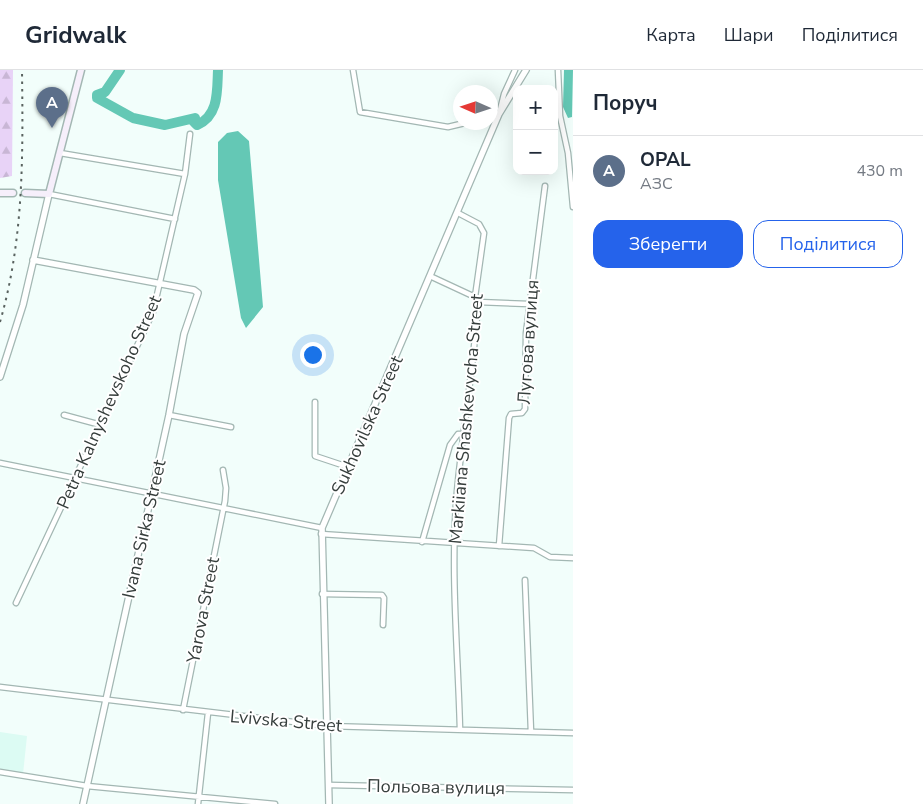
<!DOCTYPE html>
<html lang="uk">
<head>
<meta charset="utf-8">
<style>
	body { margin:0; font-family:"Nunito Sans",sans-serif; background:#f2f2f3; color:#1f2937 }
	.controls { position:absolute; right:15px; top:15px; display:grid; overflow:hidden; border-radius:10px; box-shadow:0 5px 20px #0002 }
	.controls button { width:45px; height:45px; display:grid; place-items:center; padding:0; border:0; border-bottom:1px solid #e0e1e3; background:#fff; color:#1f2937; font:25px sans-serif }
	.compass { position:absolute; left:453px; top:15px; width:45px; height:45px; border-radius:50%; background:#fff; box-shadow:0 5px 20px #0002; rotate:273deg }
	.you { position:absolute; left:312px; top:284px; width:18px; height:18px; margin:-12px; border:4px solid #fff; border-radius:50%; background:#1a73e8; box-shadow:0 0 0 8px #1a73e833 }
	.badge { display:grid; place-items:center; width:32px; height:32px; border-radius:50%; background:#2563eb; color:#fff; font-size:16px; font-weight:700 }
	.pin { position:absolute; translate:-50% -41px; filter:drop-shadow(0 1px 2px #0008) }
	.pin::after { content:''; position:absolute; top:26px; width:18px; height:15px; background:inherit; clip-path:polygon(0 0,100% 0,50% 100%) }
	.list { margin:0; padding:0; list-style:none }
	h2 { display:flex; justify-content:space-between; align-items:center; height:65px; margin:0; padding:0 20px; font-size:21px }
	h2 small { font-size:16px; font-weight:400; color:#747a83 }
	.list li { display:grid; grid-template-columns:32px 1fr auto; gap:15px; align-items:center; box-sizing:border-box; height:70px; padding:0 20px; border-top:1px solid #e0e1e3 }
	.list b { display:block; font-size:19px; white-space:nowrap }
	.list p { margin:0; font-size:16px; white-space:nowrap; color:#747a83 }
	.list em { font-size:16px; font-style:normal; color:#747a83 }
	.actions { display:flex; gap:10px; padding:15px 20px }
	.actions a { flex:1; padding:11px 0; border:1px solid #2563eb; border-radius:15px; text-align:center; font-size:18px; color:#2563eb }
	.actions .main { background:#2563eb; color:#fff }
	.map { position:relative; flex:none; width:573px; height:734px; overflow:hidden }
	header { display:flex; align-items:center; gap:30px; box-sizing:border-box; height:70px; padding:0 25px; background:#fff; border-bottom:1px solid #e0e1e3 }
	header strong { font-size:24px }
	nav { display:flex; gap:28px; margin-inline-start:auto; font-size:18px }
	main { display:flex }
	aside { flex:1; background:#fff }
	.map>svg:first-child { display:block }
</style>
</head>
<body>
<header>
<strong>Gridwalk</strong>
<nav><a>Карта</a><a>Шари</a><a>Поділитися</a></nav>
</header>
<main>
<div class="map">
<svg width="573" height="734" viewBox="0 0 573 734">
	<defs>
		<pattern id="forest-firs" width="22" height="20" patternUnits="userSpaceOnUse" patternTransform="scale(1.25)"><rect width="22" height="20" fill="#e8d3f7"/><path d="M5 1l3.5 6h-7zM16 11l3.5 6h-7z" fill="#c8b6d5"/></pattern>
	</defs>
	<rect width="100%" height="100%" fill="#f2fefb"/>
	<path fill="#dcfbf3" d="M 0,662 L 27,666 L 23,704 L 0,700 Z"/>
	<path fill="url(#forest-firs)" d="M 0,0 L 13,0 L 12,106 L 0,108 Z"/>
	<path fill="#64c8b5" d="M 564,0 L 573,0 L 572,47 L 568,48 L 563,37 Z
		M 238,61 L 249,71 L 263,237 L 246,258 L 241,248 L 218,110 L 218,72 L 227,63 Z"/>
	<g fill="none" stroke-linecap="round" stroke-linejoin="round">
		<path stroke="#64c8b5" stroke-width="10" d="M 120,0 L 105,22 L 97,25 L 97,28 L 133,48 L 165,55 L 195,48 L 194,52 L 197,55 C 219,46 217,21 218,0"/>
		<g stroke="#a3b7b3" stroke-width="7">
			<path id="minor" d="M 353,0 L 360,42 L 448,57 L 469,52
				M 558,0 L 560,46 L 568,83 L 573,137
				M 490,47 L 499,44 L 504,24 L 515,0
				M 60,83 L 185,104
				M 49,124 L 175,149
				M 458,143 L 479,154 L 484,163 L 475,227 L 478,232 C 474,296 463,358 457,421 C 450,500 458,581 460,660
				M 432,207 L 475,227
				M 478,232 L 529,234
				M 315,332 L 315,386 L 348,397
				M 64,345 L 101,355
				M 169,345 L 231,357
				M 0,393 L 322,458
				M 321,464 L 534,478 L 550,487 L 573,488
				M 422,472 L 450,375 L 458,364 L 465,364
				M 499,476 L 509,348 L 511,344 L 522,343 L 525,339 L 526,263 L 545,116
				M 525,510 L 531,662
				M 322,524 L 382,525 L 384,528 L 383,555
				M 16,533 L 153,242 L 185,104 L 190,64
				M 0,617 L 328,656 L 573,663
				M 183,640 L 225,431 L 226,418 L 223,400
				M 0,702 L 87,716 L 275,734
				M 329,715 L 573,720
				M 198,734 L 208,643"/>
		</g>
		<g stroke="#a3b7b3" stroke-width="8">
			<path id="tertiary" d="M 33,190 L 194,220 L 198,223 L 184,264 L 169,345 L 83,734
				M 0,307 L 23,235 L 49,124
				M 329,734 L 322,458 L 499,44 L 526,0"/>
		</g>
		<g stroke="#a3b7b3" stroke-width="9">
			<path id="secondary" d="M 0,123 L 13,123
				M 25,123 L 49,124 L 81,0"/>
		</g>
		<use href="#minor" stroke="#fff" stroke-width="4.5"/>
		<use href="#tertiary" stroke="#fff" stroke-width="5.5"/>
		<use href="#secondary" stroke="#f6effb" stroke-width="6"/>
		<path stroke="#59625f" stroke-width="2" stroke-dasharray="2.5 5" stroke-linecap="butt" d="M 0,252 C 24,169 23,85 22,0"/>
	</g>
	<g text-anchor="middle" stroke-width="4" stroke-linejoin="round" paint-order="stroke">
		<g font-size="18" fill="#363e3c" stroke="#fff">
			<text transform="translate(528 272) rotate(-86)" y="6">Лугова вулиця</text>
			<text transform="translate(109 332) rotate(-66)" y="6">Petra Kalnyshevskoho Street</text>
			<text transform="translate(466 349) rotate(-85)" y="6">Markiiana Shashkevycha Street</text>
			<text transform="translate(367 355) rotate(-66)" y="6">Sukhovilska Street</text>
			<text transform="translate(144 459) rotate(-77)" y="6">Ivana Sirka Street</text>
			<text transform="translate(203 540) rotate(-79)" y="6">Yarova Street</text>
			<text transform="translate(286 651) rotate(5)" y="6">Lvivska Street</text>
			<text transform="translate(436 717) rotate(1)" y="6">Польова вулиця</text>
		</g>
	</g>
</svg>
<div class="controls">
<button>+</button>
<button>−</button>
</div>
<svg class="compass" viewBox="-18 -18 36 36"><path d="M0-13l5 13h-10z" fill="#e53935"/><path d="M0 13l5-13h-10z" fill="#747a83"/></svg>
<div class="you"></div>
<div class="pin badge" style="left:52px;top:58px;background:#5c6f8a">A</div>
</div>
<aside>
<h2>Поруч<small></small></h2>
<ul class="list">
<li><span class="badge" style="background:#5c6f8a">A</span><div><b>OPAL</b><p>АЗС</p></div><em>430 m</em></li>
</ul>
<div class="actions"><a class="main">Зберегти</a><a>Поділитися</a></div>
</aside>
</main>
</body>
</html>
